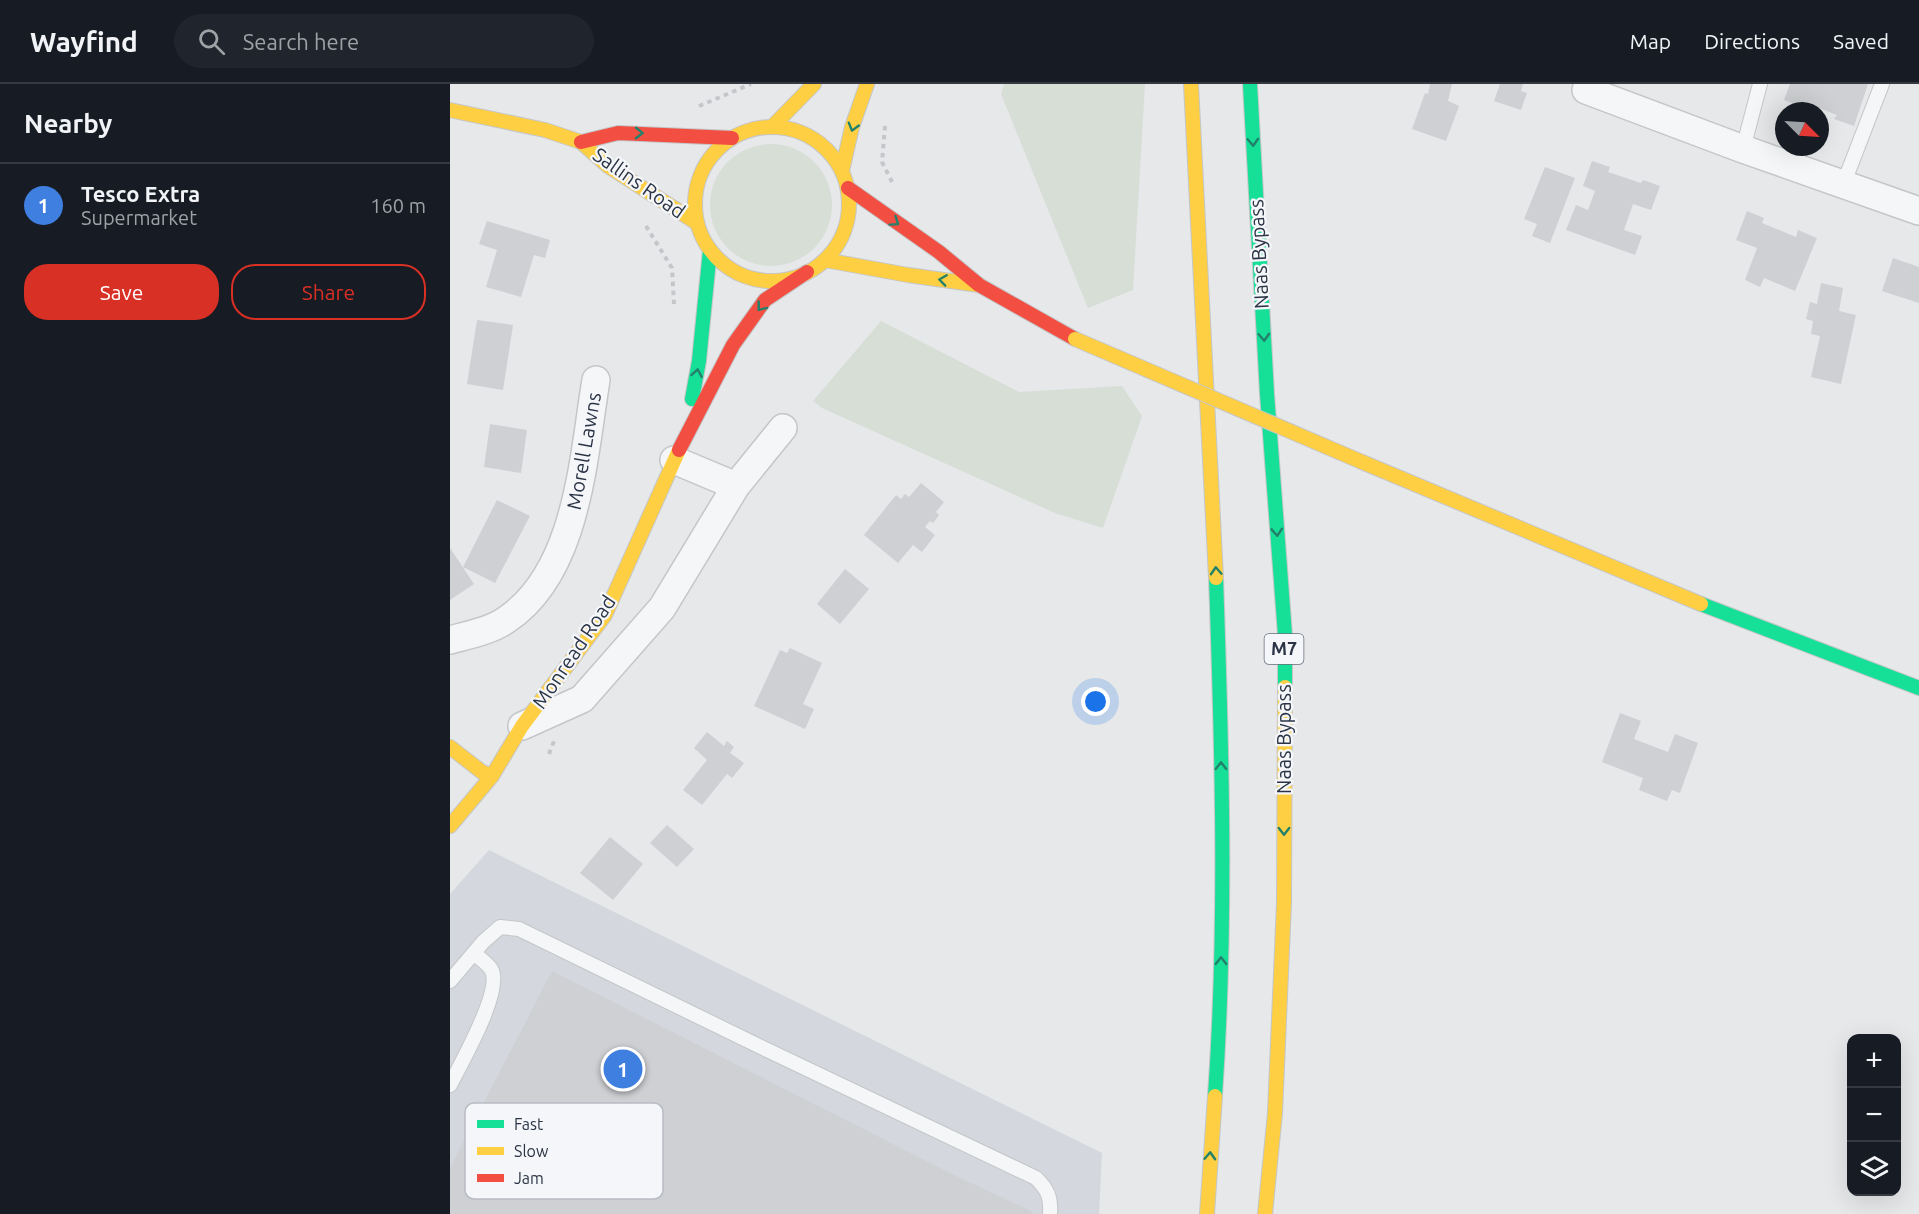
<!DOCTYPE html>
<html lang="en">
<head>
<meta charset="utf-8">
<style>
	body { margin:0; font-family:Ubuntu,sans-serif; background:#20242c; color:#f1f3f6 }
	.controls { position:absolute; right:18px; bottom:18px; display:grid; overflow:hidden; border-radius:12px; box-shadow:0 6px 24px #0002 }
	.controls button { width:54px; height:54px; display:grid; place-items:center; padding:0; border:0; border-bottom:2px solid #363941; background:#171b24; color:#f1f3f6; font:30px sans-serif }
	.compass { position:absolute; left:1325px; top:18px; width:54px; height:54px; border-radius:50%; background:#171b24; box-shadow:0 6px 24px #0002; rotate:114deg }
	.you { position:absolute; left:646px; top:618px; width:21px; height:21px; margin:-15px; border:4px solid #fff; border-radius:50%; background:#1a73e8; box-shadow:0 0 0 9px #1a73e833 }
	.badge { display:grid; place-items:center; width:39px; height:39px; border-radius:50%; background:#d93025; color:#fff; font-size:20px; font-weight:700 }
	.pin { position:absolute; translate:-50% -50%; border:3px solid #fff; box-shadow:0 2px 6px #0006 }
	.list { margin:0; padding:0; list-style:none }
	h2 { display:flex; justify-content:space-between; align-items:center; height:78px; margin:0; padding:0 24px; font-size:26px }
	h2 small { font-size:20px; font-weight:400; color:#9ea1a6 }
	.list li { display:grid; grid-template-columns:39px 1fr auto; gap:18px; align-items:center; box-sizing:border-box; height:84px; padding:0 24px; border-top:2px solid #363941 }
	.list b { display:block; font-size:22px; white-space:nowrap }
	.list p { margin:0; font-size:20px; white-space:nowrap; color:#9ea1a6 }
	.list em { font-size:20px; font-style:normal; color:#9ea1a6 }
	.actions { display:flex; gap:12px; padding:18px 24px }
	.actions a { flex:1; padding:14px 0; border:2px solid #d93025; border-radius:24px; text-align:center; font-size:21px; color:#d93025 }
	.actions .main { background:#d93025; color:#fff }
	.icon { flex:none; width:33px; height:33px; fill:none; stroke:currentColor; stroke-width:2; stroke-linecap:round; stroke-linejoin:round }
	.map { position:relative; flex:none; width:1469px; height:1130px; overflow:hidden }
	header { display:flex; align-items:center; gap:36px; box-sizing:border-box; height:84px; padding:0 30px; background:#171b24; border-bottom:2px solid #363941 }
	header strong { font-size:28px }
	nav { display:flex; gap:33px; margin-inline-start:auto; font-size:21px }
	.search { width:420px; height:54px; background:#20242c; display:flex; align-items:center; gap:15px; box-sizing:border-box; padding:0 21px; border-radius:33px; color:#9ea1a6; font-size:22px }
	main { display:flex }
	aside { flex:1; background:#171b24 }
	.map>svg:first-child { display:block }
</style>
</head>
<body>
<header>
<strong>Wayfind</strong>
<div class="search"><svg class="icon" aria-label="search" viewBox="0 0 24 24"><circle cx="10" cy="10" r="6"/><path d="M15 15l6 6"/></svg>Search here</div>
<nav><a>Map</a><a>Directions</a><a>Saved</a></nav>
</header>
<main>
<aside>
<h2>Nearby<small></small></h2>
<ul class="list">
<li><span class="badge" style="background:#3f7fe0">1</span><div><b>Tesco Extra</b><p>Supermarket</p></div><em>160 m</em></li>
</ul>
<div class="actions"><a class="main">Save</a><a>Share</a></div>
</aside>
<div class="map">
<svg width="1469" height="1130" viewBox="0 0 1469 1130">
	<rect width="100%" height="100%" fill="#e6e8ea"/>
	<path fill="#d4d7dd" d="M 39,766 L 652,1069 L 649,1130 L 0,1130 L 0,810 Z"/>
	<path fill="#d6ded6" d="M 554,0 L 695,0 L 683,206 L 638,224 L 551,10 Z
		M260 121a61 61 0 1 1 122 0a61 61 0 1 1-122 0Z
		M 431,237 L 569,308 L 672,302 L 692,332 L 653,444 L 605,429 L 372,324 L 363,317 Z"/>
	<path fill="#ced0d3" d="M 980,0 L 1002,0 L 998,17 L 1009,22 L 996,57 L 962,45 L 975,9 L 978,10 Z
		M 1050,0 L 1073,0 L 1071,7 L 1077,9 L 1071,26 L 1044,17 Z
		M 1340,0 L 1418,0 L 1404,42 L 1384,35 L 1387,31 L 1354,18 L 1352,23 L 1334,16 Z
		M 1142,77 L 1160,83 L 1158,88 L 1191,99 L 1193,96 L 1210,102 L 1201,126 L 1183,120 L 1174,146 L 1192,152 L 1185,171 L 1116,146 L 1126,121 L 1138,126 L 1145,107 L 1133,102 Z
		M 1095,83 L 1125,94 L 1100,159 L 1082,152 L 1087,140 L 1074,135 Z
		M 1297,127 L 1314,134 L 1312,139 L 1346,153 L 1348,146 L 1367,154 L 1345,207 L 1314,194 L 1310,203 L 1295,196 L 1307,164 L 1286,156 Z
		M 37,137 L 100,156 L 95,174 L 84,171 L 71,213 L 36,203 L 47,166 L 29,160 Z
		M 1443,174 L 1469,183 L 1469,219 L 1432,207 Z
		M 1371,199 L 1393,204 L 1389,227 L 1406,231 L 1391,300 L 1361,293 L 1370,252 L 1361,250 L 1363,237 L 1356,235 L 1360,218 L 1367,220 Z
		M 27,236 L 63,241 L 53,306 L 17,300 Z
		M 40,340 L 77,346 L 71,389 L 34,383 Z
		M 471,399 L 494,418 L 486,428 L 489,431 L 483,439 L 480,437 L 475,443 L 485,451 L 472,468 L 463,461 L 448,479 L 414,451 L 446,411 L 451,415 L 455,410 L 459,413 Z
		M 47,416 L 80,432 L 45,499 L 13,483 Z
		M 0,464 L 24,500 L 0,516 Z
		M 395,485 L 419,505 L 390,540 L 367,520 Z
		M 340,564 L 372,579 L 353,620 L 364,625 L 355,645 L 304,622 L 330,566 L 337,569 Z
		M 1170,629 L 1191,637 L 1184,655 L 1218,668 L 1225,650 L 1248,659 L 1230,709 L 1222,706 L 1217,717 L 1189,706 L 1193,694 L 1152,678 Z
		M 257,648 L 274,662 L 277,657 L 284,663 L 280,669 L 294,679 L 282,694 L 277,690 L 252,721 L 233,706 L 257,676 L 244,664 Z
		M 217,741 L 244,765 L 227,783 L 200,759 Z
		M 160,753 L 193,780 L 163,816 L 130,789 Z
		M 102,887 L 504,1091 L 583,1128 L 582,1130 L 0,1130 L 0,1084 Z"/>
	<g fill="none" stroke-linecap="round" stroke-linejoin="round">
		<g stroke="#c4c6c8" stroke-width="16">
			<path id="lane" d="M 1293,65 L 1310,0
				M 1393,101 L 1432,0
				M 0,897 L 33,858 L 50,843 L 69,845 L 313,964 L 586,1094 C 598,1106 601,1113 600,1130
				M 0,1001 C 11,979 54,905 41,885 C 37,879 29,874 24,869"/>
		</g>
		<g stroke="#c4c6c8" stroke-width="30">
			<path id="street" d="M 1136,6 L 1293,65 L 1469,127
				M 224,376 L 286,402
				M 0,556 C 18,551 40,547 56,536 C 128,488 133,374 146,296
				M 72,642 L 132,615 L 212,524 L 286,402 L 333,344"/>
		</g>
		<g stroke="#c4c6c8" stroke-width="16">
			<path id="fast" d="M 800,0 L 817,310 L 835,551 L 835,603
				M 242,315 L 249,277 L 260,166
				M 1251,520 L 1469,604
				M 765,1012 C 777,840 772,666 766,494"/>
		</g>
		<g stroke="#c4c6c8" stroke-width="16">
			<path id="slow" d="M 741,0 L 766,494
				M 0,26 L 95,46 L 131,58 L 158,82 L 247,139
				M 322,43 L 364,0
				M245 120a77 77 0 1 1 154 0a77 77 0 1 1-154 0Z
				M 392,87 L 402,43 L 417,0
				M 375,176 L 458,191 L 529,201
				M 912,378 L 1251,520
				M 0,663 L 32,688 L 42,692
				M 0,742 L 42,692 L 72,642 L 155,531 L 229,366
				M 757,1130 L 765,1012
				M 815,1130 L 825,1029 L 834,819 L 835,603"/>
		</g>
		<g stroke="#c4c6c8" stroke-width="16">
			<path id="jam" d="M 131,58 L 168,49 L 282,54
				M 398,104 L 489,168 L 529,201 L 625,255
				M 229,366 L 283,261 L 315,216 L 357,188"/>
		</g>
		<path stroke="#c5c6ca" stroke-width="4" stroke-dasharray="4.5 4.5" stroke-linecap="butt" d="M 249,22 L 301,0
			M 435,42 L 432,78 L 442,98
			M 196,142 L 222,184 L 224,220
			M 99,670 L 104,657"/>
		<use href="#lane" stroke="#f5f6f7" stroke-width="14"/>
		<use href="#street" stroke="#f5f6f7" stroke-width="27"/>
		<use href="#fast" stroke="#16e098" stroke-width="14"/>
		<use href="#slow" stroke="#ffcf43" stroke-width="14"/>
		<use href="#jam" stroke="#f24e42" stroke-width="14"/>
		<g stroke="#c4c6c8" stroke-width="16" stroke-linecap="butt">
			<path id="slow-bridge" d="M 625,255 L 912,378"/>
		</g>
		<use href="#slow-bridge" stroke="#ffcf43" stroke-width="14"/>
	</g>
	<defs><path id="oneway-chevron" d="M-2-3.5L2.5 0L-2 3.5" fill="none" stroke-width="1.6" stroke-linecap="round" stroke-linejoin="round" transform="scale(1.5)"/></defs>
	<g stroke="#22816a">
		<use href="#oneway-chevron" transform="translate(403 43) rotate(106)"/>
		<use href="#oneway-chevron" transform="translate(189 49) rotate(1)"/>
		<use href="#oneway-chevron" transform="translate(803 58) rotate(87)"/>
		<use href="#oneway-chevron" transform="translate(445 138) rotate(34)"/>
		<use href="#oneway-chevron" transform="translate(493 196) rotate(-172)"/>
		<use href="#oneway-chevron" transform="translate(311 223) rotate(128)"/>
		<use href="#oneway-chevron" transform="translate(814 253) rotate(87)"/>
		<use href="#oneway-chevron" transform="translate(247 289) rotate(-80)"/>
		<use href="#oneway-chevron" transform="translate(827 448) rotate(86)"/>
		<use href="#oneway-chevron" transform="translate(766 487) rotate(-93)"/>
		<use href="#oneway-chevron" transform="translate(771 682) rotate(-90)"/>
		<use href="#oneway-chevron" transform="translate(834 747) rotate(90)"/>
		<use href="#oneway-chevron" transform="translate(771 877) rotate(-90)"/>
		<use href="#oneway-chevron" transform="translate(760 1072) rotate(-87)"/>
	</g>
	<g text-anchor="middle" stroke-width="4.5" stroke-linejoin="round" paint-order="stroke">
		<rect fill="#f4f6f9" stroke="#676e7b" stroke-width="1.5" x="814.5" y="550" width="39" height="30" rx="4.5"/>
		<g font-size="18" font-weight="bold" fill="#2b3445">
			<text x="834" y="571">M7</text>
		</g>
		<g font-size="20" fill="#2b3445" stroke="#f4f6f9">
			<text transform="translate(189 99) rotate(35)" y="7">Sallins Road</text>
			<text transform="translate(809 170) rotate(-93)" y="7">Naas Bypass</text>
			<text transform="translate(134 367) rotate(-80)" y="7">Morell Lawns</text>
			<text transform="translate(124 568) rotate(-56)" y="7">Monread Road</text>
			<text transform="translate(834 655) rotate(-90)" y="7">Naas Bypass</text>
		</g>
	</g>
	<rect x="15" y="1019" width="198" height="96" rx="9" fill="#f4f6f9" stroke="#b8bcc3" stroke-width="1.5"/>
	<rect x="27" y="1036" width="27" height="8" fill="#16e098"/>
	<rect x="27" y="1063" width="27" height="8" fill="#ffcf43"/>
	<rect x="27" y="1090" width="27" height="8" fill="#f24e42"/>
	<g font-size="16" fill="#2b3445">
		<text x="64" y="1046">Fast</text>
		<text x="64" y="1073">Slow</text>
		<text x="64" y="1100">Jam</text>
	</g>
</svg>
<div class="controls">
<button>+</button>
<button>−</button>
<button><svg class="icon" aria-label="layers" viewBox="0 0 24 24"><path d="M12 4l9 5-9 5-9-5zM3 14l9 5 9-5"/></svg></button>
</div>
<svg class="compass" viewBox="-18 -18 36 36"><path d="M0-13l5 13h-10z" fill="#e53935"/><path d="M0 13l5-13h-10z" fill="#9ea1a6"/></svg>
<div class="you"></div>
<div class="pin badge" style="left:173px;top:985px;background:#3f7fe0">1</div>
</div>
</main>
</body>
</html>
